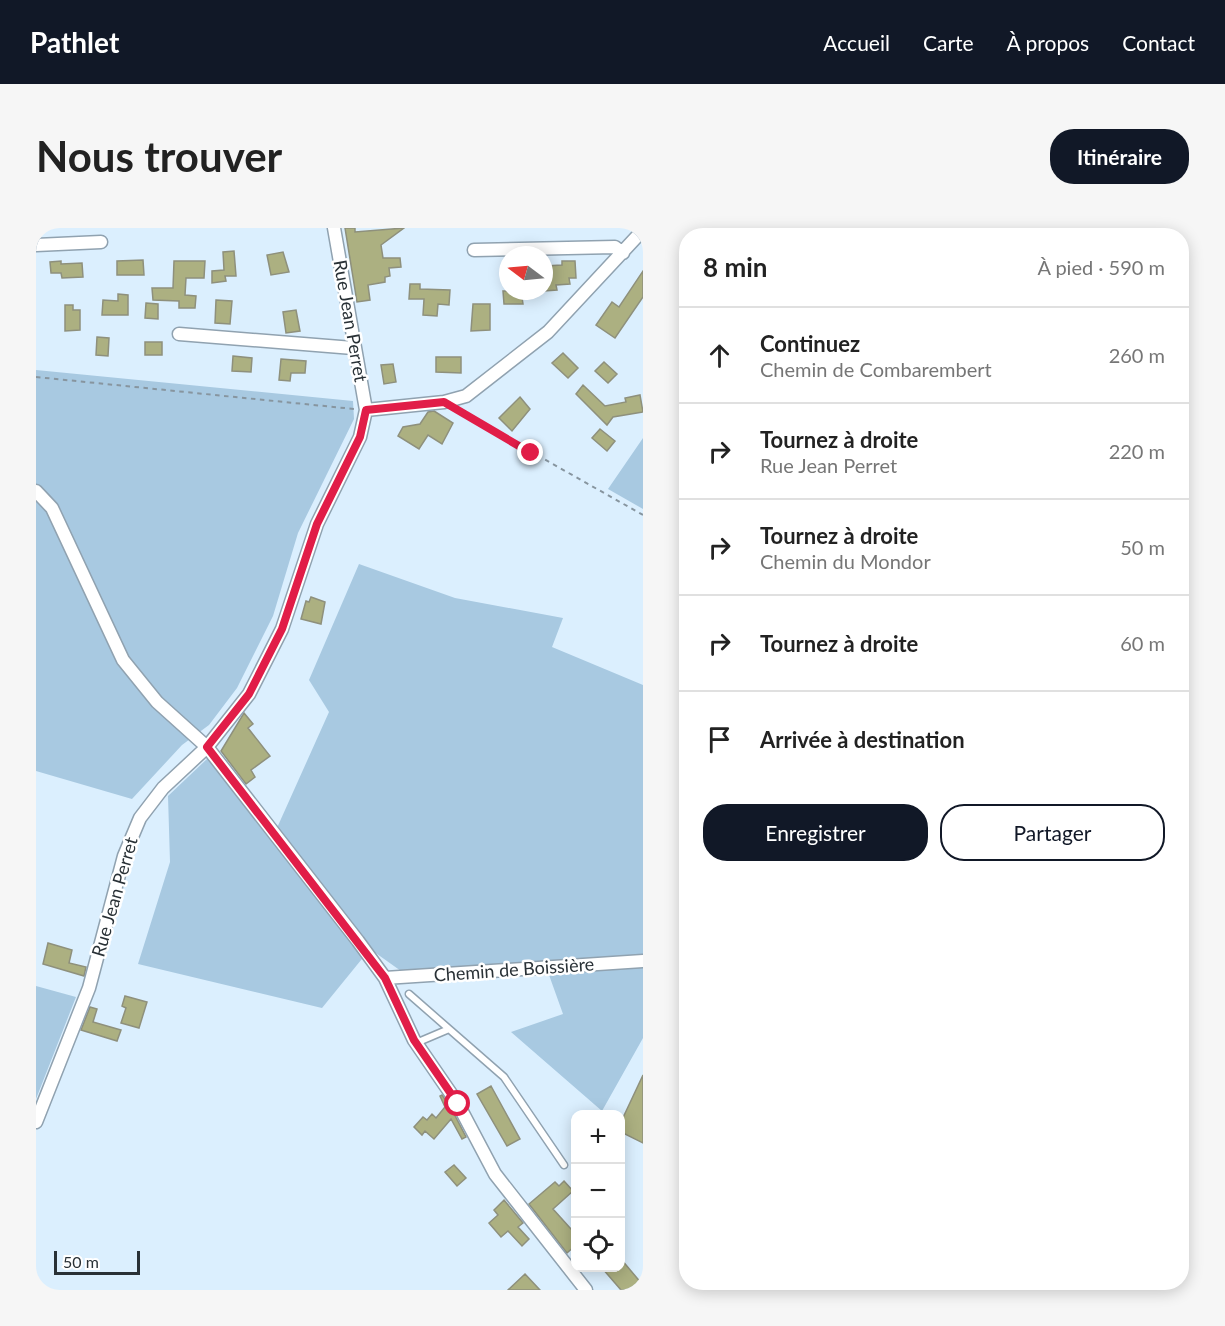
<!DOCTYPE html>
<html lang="fr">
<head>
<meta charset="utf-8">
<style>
	body { margin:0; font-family:Lato,sans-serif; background:#f6f6f6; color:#222 }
	.controls { position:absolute; right:18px; bottom:18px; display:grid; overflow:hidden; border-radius:12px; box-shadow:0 3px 15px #0003 }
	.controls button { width:54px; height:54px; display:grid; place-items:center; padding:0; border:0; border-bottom:2px solid #e0e0e0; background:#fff; color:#222; font:30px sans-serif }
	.compass { position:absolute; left:463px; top:18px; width:54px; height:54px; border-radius:50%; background:#fff; box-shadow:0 3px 15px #0003; rotate:286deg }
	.scale { position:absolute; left:18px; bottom:15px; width:86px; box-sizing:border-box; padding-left:6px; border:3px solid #293136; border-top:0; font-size:16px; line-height:21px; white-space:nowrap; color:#293136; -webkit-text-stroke:4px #fff; paint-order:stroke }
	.stop { position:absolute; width:18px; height:18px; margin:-14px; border:4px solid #e11d48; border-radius:50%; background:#fff }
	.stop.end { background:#e11d48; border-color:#fff; box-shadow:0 2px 6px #0008 }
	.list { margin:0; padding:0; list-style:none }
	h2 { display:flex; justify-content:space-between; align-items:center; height:78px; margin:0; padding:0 24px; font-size:26px }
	h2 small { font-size:20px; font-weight:400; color:#767676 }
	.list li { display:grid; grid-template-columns:39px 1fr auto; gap:18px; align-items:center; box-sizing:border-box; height:96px; padding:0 24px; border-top:2px solid #e0e0e0 }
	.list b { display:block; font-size:22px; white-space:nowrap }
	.list p { margin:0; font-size:20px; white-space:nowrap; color:#767676 }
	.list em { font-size:20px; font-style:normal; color:#767676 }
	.actions { display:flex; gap:12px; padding:18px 24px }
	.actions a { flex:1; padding:14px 0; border:2px solid #111827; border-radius:24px; text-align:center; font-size:21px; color:#111827 }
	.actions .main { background:#111827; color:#fff }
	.icon { flex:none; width:33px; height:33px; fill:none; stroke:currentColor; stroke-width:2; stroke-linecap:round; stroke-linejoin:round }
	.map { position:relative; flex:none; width:607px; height:1062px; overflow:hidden; border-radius:24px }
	header { display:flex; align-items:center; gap:36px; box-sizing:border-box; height:84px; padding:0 30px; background:#111827; color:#fff }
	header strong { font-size:28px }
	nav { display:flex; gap:33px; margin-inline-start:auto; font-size:21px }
	.intro { display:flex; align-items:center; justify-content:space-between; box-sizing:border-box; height:144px; padding:0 36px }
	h1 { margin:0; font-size:42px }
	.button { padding:15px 27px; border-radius:24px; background:#111827; color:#fff; font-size:21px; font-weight:700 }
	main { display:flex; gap:36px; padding:0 36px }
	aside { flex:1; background:#fff; border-radius:24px; box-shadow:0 3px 15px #0003 }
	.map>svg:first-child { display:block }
</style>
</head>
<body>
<header>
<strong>Pathlet</strong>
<nav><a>Accueil</a><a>Carte</a><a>À propos</a><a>Contact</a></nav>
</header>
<div class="intro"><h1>Nous trouver</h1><a class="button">Itinéraire</a></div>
<main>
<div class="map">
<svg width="607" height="1062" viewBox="0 0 607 1062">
	<rect width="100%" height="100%" fill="#dbeffe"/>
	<path fill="#a8c9e1" d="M 0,142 L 317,173 L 318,191 L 262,305 L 237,388 L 201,460 L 173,497 L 146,517 L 96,571 L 0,543 Z
		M 607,210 L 607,281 L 572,261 Z
		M 323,336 L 419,370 L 527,390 L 516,419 L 607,457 L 607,810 L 566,883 L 475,804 L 527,786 L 508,733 L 365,743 L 334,721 L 286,780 L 102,736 L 134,634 L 132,568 L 172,530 L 236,611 L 293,484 L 273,452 Z
		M 0,758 L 40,769 L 0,871 Z"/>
	<path fill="#acb081" stroke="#8e907c" stroke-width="1.5" d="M 309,0 L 319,0 L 319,4 L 368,0 L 345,17 L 347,30 L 364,30 L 365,39 L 353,40 L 354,48 L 349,49 L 349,54 L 332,57 L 334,72 L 321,74 Z
		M 198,23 L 200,48 L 189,48 L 190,53 L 176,55 L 176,43 L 188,42 L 187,24 Z
		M 247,24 L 253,44 L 235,47 L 231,27 Z
		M 107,32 L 108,47 L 81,47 L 81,33 Z
		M 25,33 L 25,36 L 46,35 L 47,49 L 26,50 L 25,45 L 15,45 L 14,34 Z
		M 138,33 L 169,33 L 168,50 L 150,50 L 149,67 L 160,68 L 159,80 L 143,80 L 143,73 L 117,72 L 116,60 L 137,60 Z
		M 526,33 L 539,33 L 540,50 L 533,50 L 534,56 L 520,57 L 521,62 L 508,63 L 508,38 L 526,37 Z
		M 607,43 L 607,69 L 579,110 L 560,97 L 576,74 L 583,79 Z
		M 374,56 L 384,56 L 384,61 L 414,62 L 413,77 L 402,76 L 401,88 L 387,87 L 388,71 L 373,71 Z
		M 467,63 L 485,63 L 487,76 L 468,76 Z
		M 82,66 L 92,67 L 92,87 L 66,87 L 67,72 L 82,73 Z
		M 180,72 L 196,73 L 194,96 L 179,95 Z
		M 110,75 L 122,76 L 122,91 L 109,90 Z
		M 437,76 L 454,76 L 454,102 L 435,103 Z
		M 29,77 L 37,77 L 37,82 L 44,82 L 44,102 L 29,103 Z
		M 260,82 L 264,103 L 250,105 L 247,84 Z
		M 61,109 L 73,110 L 72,128 L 60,127 Z
		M 109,114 L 126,114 L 126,127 L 109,127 Z
		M 527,125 L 542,140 L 532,150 L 516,135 Z
		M 197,128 L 216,130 L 215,144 L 196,143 Z
		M 400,129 L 425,129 L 425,145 L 400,144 Z
		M 245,131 L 270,133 L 269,145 L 255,145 L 254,153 L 243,152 Z
		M 568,134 L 581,146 L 572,155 L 559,143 Z
		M 357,136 L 360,154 L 348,156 L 345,137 Z
		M 547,157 L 569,178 L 590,174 L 589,170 L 604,167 L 607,184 L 577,189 L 571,197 L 540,166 Z
		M 484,169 L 494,181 L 476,203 L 463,190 Z
		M 398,183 L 417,195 L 406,216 L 392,207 L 383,221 L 362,208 L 367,199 L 384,196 L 392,184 Z
		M 564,201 L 579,213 L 571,223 L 556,210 Z
		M 275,369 L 289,374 L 285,396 L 265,391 L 270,373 L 273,374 Z
		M 208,485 L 217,496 L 212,500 L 234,528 L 215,542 L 219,549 L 210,556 L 185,523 Z
		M 12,715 L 36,722 L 33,735 L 50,739 L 48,748 L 7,736 Z
		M 89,768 L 111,774 L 103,800 L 85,795 L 90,780 L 86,778 Z
		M 54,779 L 61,781 L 57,794 L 85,802 L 81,813 L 45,802 Z
		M 607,847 L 607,915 L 585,904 L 585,894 Z
		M 455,858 L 484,911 L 471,918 L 441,866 Z
		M 406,867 L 415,880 L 430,909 L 426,911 L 415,891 L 398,911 L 389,903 L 386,907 L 378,899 L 387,889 L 391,892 L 396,886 L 400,890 L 409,879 L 404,868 Z
		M 418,937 L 430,950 L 421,958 L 409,944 Z
		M 528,953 L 537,963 L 517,981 L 535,1001 L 540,997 L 540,1017 L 531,1025 L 493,976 L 519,954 L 523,958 Z
		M 468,972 L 487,995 L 482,999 L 493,1011 L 486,1018 L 472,1003 L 465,1009 L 453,995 L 462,987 L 458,982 Z
		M 585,1031 L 606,1056 L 599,1062 L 585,1062 L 566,1040 L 585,1040 Z
		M 489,1046 L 504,1062 L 472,1062 Z"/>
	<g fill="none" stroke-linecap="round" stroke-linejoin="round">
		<g stroke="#90a2b0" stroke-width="9">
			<path id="service" d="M 373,766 L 413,801
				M 380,815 L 413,801 L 468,849 L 528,937"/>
		</g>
		<g stroke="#90a2b0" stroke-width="15">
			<path id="minor" d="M 0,17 L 65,14
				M 438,22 L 579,19 L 587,25
				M 143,106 L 317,120
				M 330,182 L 408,174 L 430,168 L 512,104 L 607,2
				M 0,263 L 16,280 L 87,432 L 121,474 L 171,519 L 322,713 L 349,750 L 378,812 L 422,876 L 459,946 L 550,1062
				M 349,750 L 607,733
				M 0,894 L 53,760 L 88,628 L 104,590 L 127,560 L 171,519 L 213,466 L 246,401 L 281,296 L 324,209 L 330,182 L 298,0"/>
		</g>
		<path stroke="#87959f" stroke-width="2" stroke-dasharray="4.5 4.5" stroke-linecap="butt" d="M 0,149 L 318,181
			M 423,183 L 607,287"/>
		<use href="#service" stroke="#fff" stroke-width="6"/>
		<use href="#minor" stroke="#fff" stroke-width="12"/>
	</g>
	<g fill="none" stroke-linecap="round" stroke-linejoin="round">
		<path stroke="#e11d48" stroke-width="8" d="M 422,876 L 378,812 L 349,750 L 171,519 L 213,466 L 246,401 L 281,296 L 324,209 L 330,182 L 408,174 L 495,225"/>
	</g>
	<g text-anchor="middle" stroke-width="5" stroke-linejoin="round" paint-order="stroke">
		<g font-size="18" fill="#293136" stroke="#fff">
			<text transform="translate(314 93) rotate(80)" y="6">Rue Jean Perret</text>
			<text transform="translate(79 669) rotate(-74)" y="6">Rue Jean Perret</text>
			<text transform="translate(478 742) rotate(-4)" y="6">Chemin de Boissière</text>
		</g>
	</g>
</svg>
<div class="controls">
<button>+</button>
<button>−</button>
<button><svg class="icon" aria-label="locate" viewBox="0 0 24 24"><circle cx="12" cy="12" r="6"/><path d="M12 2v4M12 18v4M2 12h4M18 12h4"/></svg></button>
</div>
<svg class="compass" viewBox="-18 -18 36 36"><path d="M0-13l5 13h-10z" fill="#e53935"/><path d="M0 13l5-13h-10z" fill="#767676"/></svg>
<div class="scale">50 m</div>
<div class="stop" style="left:422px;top:876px"></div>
<div class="stop end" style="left:495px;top:225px"></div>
</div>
<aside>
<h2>8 min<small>À pied · 590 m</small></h2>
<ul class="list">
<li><svg class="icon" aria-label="ahead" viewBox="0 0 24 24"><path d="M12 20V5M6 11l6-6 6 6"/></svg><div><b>Continuez</b><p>Chemin de Combarembert</p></div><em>260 m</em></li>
<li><svg class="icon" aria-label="right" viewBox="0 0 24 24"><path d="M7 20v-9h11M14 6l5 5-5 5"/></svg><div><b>Tournez à droite</b><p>Rue Jean Perret</p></div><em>220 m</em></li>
<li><svg class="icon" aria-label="right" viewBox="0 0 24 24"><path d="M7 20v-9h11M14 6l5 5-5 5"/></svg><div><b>Tournez à droite</b><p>Chemin du Mondor</p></div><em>50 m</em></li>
<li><svg class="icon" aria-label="right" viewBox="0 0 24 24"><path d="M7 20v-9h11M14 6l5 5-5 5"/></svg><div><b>Tournez à droite</b></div><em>60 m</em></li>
<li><svg class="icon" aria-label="arrive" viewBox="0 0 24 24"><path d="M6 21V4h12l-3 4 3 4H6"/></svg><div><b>Arrivée à destination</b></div></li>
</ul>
<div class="actions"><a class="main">Enregistrer</a><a>Partager</a></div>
</aside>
</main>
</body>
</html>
